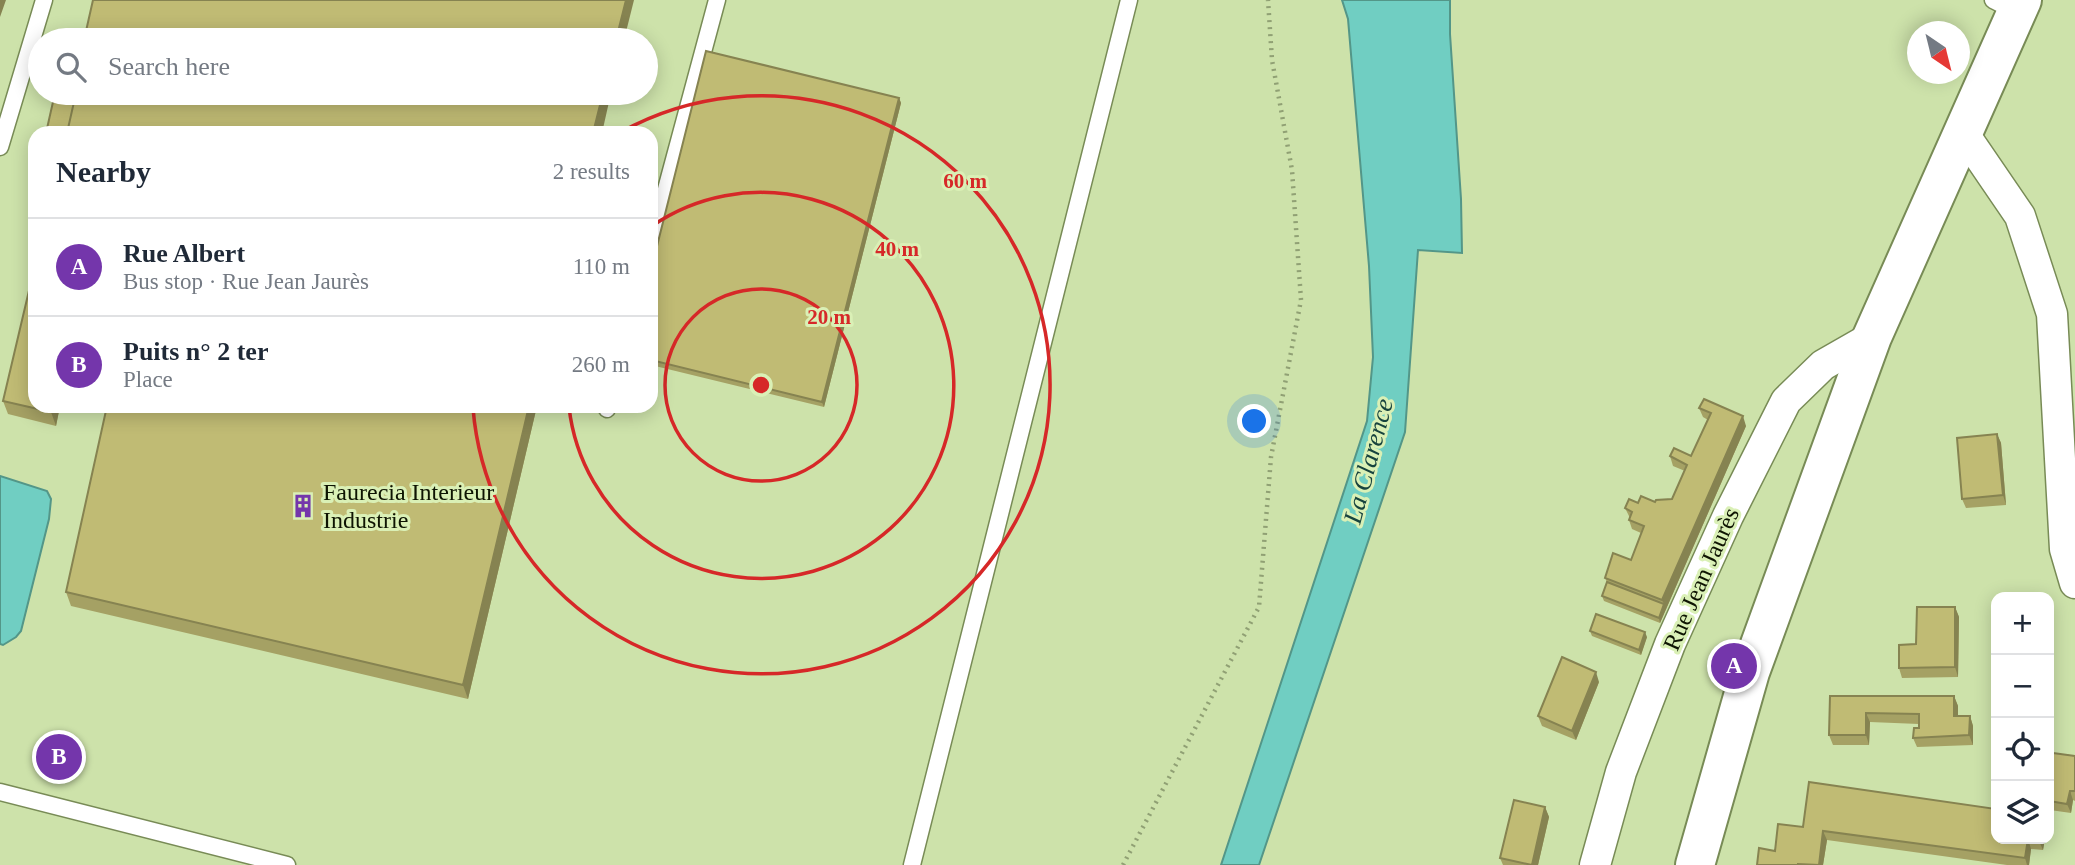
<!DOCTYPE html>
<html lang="en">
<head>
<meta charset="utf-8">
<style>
	body { margin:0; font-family:Georgia,serif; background:#f6f6f7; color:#1f2937 }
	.controls { position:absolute; right:21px; bottom:21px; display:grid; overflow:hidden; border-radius:14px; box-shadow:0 4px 18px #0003 }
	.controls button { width:63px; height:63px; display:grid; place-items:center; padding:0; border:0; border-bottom:2px solid #e0e1e3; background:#fff; color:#1f2937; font:35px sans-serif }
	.compass { position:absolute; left:1907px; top:21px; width:63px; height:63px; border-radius:50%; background:#fff; box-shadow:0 4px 18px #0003; rotate:145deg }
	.you { position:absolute; left:1255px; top:422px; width:24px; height:24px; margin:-18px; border:5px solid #fff; border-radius:50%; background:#1a73e8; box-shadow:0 0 0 10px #1a73e833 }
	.badge { display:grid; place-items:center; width:46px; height:46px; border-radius:50%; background:#7436ab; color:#fff; font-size:23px; font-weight:700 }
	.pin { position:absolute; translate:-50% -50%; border:4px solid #fff; box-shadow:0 2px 7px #0006 }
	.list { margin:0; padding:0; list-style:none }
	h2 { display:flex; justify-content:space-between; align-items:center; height:91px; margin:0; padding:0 28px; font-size:30px }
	h2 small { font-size:23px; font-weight:400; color:#747a83 }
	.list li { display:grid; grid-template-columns:46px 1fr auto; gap:21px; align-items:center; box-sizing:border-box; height:98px; padding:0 28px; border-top:2px solid #e0e1e3 }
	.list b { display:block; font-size:26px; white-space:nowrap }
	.list p { margin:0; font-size:23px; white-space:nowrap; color:#747a83 }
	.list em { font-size:23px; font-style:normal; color:#747a83 }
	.icon { flex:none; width:38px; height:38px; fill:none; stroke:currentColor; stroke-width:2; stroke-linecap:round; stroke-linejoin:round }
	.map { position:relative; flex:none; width:2075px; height:865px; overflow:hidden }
	.search { position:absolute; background:#fff; box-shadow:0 4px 18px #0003; left:28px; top:28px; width:630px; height:77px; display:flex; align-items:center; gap:18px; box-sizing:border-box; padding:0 24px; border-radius:38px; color:#747a83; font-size:26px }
	.panel { position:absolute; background:#fff; box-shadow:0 4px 18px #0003; left:28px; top:126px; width:630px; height:287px; border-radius:21px }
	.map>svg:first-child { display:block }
</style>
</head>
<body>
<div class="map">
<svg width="2075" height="865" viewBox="0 0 2075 865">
	<rect width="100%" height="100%" fill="#cde2aa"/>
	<path fill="#70cec2" stroke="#539688" stroke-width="2" d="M 1342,0 L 1450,0 L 1450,34 L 1461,199 L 1462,253 L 1418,250 L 1405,432 L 1259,865 L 1221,865 L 1367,421 L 1373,357 L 1369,266 L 1348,19 Z
		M 0,476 L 47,491 L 51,499 L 49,519 L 21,631 L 16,637 L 3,645 L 0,644 Z"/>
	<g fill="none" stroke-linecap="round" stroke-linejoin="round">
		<g stroke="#788b56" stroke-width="19">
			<path id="lane" d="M 1993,0 L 2017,12
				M 0,147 L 44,0
				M 651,245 L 717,0
				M 607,409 L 608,406
				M 0,792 L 287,865
				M 912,865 L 1129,0"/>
		</g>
		<g stroke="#788b56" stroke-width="33">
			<path id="street" d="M 1964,134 L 2020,216 L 2052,314 L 2065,549 L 2075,583
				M 1595,865 L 1621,772 L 1670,644 L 1728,516 L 1786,401 L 1823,365 L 1872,337"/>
		</g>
		<g stroke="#788b56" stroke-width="42">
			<path id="secondary" d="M 1695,865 L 1750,672 L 1872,337 L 2022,0"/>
		</g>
		<path stroke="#90a074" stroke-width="4.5" stroke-dasharray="2 5" stroke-linecap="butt" d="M 1123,865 L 1259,607 L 1271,457 L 1301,300 L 1292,170 L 1272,60 L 1268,0"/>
		<use href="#lane" stroke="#fff" stroke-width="16"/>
		<use href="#street" stroke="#fff" stroke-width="30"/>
		<use href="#secondary" stroke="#fff" stroke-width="38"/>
	</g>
	<path fill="#a5a164" d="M 899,98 L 901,103 L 824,407 L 651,365 L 651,270 Z
		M 3,401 L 35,406 L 60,406 L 56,426 L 8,414 Z
		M 107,406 L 537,406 L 468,699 L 71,606 L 66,592 Z
		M 1699,408 L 1746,426 L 1660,623 L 1604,601 L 1602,596 L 1607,582 L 1605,578 L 1631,560 L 1641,533 L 1632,529 L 1629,520 L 1630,518 L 1625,508 L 1638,503 L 1655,502 L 1672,499 L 1685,471 L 1673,466 L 1670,456 L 1691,456 L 1708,420 L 1703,417 Z
		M 1997,434 L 2001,443 L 2006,505 L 1966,508 L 1962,499 Z
		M 1955,607 L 1959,617 L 1958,677 L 1902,678 L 1899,668 L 1916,644 Z
		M 1590,631 L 1647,637 L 1641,655 L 1592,636 Z
		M 1599,682 L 1576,740 L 1542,726 L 1538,716 Z
		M 1830,696 L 1954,696 L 1958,706 L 1958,716 L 1970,716 L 1973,726 L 1973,745 L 1917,747 L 1913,738 L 1919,728 L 1919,724 L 1870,722 L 1869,745 L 1833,745 L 1829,735 Z
		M 2075,756 L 2075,801 L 2073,800 L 2071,813 L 2050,810 L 2049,815 L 2049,777 Z
		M 1545,807 L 1549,817 L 1538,865 L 1503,865 L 1500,858 Z
		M 1803,827 L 2045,839 L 2043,850 L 2031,849 L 2029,865 L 2007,865 L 1827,840 L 1823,865 L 1757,865 Z"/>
	<path fill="#868351" d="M 0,0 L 6,0 L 0,17 Z
		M 626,0 L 634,0 L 624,40 L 616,40 Z
		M 603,93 L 611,93 L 602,133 L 593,133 Z
		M 899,98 L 901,103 L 824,407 L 822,402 Z
		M 52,406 L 60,406 L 56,426 L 51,412 Z
		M 529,406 L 537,406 L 468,699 L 463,685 Z
		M 1743,416 L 1746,426 L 1660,623 L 1659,618 L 1664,604 L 1662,600 Z
		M 1997,434 L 2001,443 L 2006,505 L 2003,495 Z
		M 1955,607 L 1959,617 L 1958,677 L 1955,667 Z
		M 1645,632 L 1647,637 L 1641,655 L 1639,650 Z
		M 1596,672 L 1599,682 L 1576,740 L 1572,731 Z
		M 1954,696 L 1958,706 L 1958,726 L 1954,716 Z
		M 1866,713 L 1870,722 L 1869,745 L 1866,735 Z
		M 1970,716 L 1973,726 L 1973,745 L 1969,735 Z
		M 2070,791 L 2073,800 L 2071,813 L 2067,804 Z
		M 1545,807 L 1549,817 L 1538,865 L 1532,865 Z
		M 1823,831 L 1827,840 L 1823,865 L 1819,865 Z
		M 2028,839 L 2031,849 L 2029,865 L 2027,865 L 2025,858 Z
		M 2040,839 L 2045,839 L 2043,850 L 2039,841 Z"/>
	<path fill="#c0bb74" stroke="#868351" stroke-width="2" d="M 93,0 L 626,0 L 616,40 L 84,40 Z
		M 70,31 L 85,35 L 84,40 L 67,40 Z
		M 706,51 L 899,98 L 822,402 L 651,360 L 651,270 Z
		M 55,93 L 76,93 L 67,133 L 46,133 Z
		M 76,93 L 603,93 L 593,133 L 67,133 Z
		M 35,265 L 35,406 L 52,406 L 51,412 L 3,401 Z
		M 1704,399 L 1743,416 L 1662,600 L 1605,578 L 1613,553 L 1631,560 L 1644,526 L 1629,520 L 1632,512 L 1625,508 L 1629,499 L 1638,503 L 1641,496 L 1655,502 L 1656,500 L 1672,499 L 1687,465 L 1670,456 L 1674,448 L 1691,456 L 1711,413 L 1699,408 Z
		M 107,406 L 529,406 L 463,685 L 66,592 Z
		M 1997,434 L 2003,495 L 1962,499 L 1957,438 Z
		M 1607,582 L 1664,604 L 1659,618 L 1602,596 Z
		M 1917,607 L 1955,607 L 1955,667 L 1899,668 L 1899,645 L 1916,644 Z
		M 1596,614 L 1645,632 L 1639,650 L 1590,631 Z
		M 1562,657 L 1596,672 L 1572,731 L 1538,716 Z
		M 1830,696 L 1954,696 L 1954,716 L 1970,716 L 1969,735 L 1913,738 L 1914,728 L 1919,728 L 1919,714 L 1866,713 L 1866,735 L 1829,735 Z
		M 2053,753 L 2075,756 L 2075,791 L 2070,791 L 2067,804 L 2049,801 L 2049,777 Z
		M 1809,782 L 1996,809 L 1996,839 L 2040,839 L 2039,841 L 2028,839 L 2025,858 L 1823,831 L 1819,865 L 1798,864 L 1798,865 L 1757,865 L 1759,848 L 1775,851 L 1778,824 L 1803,827 Z
		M 1514,800 L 1545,807 L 1532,865 L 1500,858 Z"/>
	<g fill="none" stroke="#d62828" stroke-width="3.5">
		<circle cx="761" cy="385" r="96"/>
		<path d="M652 226A193 193 0 1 1 569 407"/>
		<path d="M621 132A289 289 0 1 1 473 408"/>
	</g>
	<defs>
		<g id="building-bare" transform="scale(1.89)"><path d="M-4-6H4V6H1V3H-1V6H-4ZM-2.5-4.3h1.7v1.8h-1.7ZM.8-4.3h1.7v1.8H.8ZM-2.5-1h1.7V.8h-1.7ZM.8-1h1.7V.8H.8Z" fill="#7436ab" stroke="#daf0b6" stroke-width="2.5" paint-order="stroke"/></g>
	</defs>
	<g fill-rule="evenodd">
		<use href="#building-bare" x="303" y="506"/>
	</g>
	<g text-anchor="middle" stroke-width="6" stroke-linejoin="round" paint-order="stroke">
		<g font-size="24" fill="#0e1402" stroke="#daf0b6" text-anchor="start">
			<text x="323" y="500">Faurecia Interieur<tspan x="323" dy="28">Industrie</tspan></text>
		</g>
		<g font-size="24" fill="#0e1402" stroke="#daf0b6">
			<text transform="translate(1701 579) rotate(-66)" y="8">Rue Jean Jaurès</text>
		</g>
		<g font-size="26" font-style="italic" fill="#17433e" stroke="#daf0b6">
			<text transform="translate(1368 461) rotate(-75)" y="9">La Clarence</text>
		</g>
	</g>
	<circle cx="761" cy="385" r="10" fill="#d62828" stroke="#daf0b6" stroke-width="3.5"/>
	<g font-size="21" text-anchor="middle" font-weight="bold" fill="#d62828" stroke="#daf0b6" stroke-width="6" stroke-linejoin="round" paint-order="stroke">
		<text x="965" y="188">60 m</text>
		<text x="897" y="256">40 m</text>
		<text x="829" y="324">20 m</text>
	</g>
</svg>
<div class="controls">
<button>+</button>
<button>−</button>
<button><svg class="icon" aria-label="locate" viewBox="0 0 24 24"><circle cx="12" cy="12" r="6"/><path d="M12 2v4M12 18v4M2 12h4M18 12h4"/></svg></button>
<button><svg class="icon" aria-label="layers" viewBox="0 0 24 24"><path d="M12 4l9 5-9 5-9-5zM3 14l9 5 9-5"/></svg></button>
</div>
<svg class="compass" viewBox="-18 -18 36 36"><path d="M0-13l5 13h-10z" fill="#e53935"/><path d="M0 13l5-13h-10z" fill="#747a83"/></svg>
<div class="you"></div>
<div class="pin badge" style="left:1734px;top:666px">A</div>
<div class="pin badge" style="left:59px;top:757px">B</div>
<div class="search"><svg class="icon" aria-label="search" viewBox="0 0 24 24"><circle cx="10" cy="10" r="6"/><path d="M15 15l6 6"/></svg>Search here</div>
<section class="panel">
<h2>Nearby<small>2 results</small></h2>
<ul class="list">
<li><span class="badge">A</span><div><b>Rue Albert</b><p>Bus stop · Rue Jean Jaurès</p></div><em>110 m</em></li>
<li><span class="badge">B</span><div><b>Puits n° 2 ter</b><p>Place</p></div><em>260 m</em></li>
</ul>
</section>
</div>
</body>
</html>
